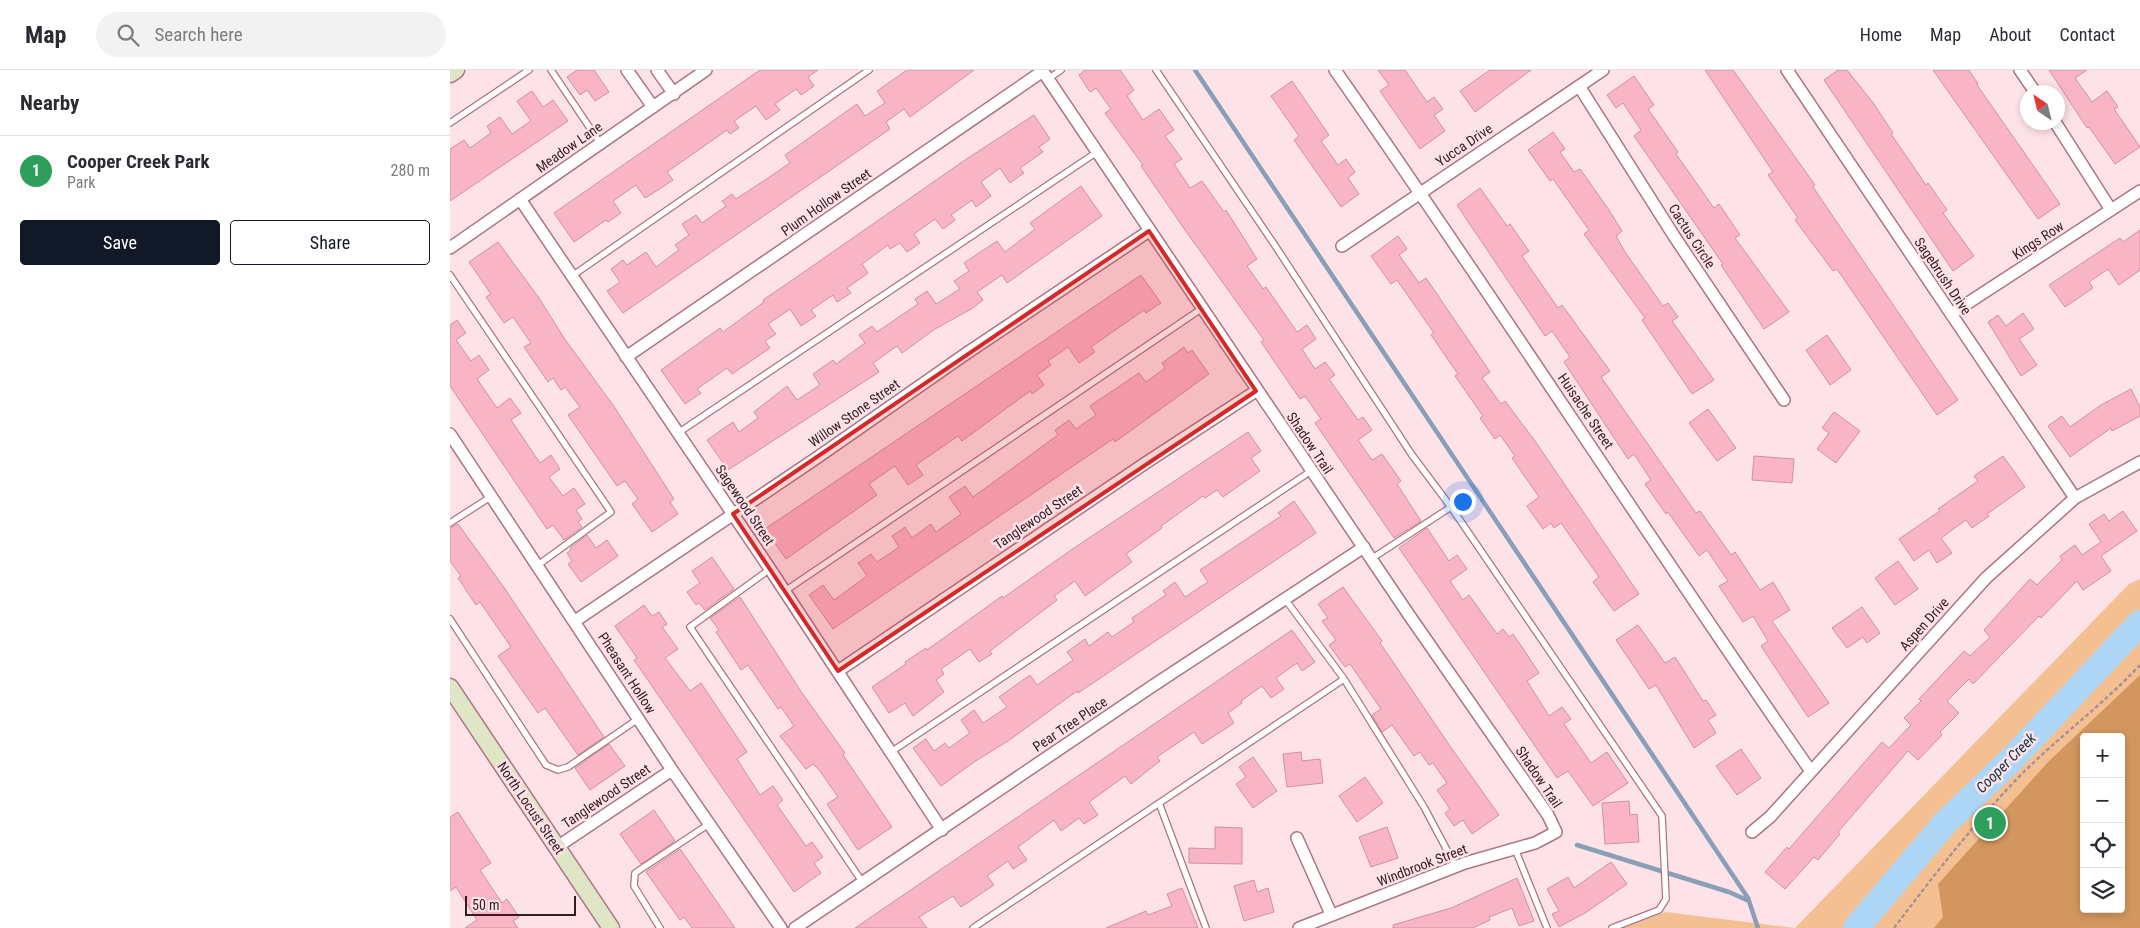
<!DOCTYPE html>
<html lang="en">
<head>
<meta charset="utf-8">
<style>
	body { margin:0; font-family:"Roboto Condensed",sans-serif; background:#f2f2f3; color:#2b2b33 }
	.controls { position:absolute; right:15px; bottom:15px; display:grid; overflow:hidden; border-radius:5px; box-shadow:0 2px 8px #0003 }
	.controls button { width:45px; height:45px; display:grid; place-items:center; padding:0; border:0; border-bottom:1px solid #e1e1e2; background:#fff; color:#2b2b33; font:25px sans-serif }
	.compass { position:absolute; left:1570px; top:15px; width:45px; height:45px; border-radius:50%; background:#fff; box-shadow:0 2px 8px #0003; rotate:325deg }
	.scale { position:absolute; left:15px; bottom:12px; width:111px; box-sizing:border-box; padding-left:5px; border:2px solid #341c23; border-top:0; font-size:14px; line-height:18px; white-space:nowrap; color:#341c23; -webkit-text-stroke:4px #fde2e8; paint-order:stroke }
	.you { position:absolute; left:1012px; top:431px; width:18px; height:18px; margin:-12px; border:4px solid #fff; border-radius:50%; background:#1a73e8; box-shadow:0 0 0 8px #1a73e833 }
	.badge { display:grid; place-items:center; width:32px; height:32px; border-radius:50%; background:#111827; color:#fff; font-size:16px; font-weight:700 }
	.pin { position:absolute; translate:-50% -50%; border:2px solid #fff; box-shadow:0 1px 5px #0006 }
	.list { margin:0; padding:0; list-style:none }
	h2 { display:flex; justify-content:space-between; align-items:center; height:65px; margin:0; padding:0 20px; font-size:21px }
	h2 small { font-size:16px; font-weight:400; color:#7c7c81 }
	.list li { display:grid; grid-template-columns:32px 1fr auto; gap:15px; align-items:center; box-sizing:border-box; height:70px; padding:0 20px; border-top:1px solid #e1e1e2 }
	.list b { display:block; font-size:19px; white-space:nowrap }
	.list p { margin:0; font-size:16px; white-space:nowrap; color:#7c7c81 }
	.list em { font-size:16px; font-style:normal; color:#7c7c81 }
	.actions { display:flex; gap:10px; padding:15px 20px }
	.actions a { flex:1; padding:11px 0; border:1px solid #111827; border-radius:5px; text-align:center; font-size:18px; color:#111827 }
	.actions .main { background:#111827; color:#fff }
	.icon { flex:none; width:28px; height:28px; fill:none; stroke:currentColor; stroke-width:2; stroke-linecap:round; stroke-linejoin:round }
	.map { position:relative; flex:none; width:1690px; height:858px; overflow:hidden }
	header { display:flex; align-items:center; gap:30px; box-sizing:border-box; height:70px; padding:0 25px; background:#fff; border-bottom:1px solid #e1e1e2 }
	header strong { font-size:24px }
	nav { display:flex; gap:28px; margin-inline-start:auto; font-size:18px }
	.search { width:350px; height:45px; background:#f2f2f3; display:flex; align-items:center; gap:12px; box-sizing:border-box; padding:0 18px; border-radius:28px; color:#7c7c81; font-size:19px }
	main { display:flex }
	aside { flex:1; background:#fff }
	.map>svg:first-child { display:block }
</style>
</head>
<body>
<header>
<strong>Map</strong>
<div class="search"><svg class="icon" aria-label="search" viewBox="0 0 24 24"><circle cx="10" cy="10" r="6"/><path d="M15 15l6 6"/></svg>Search here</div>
<nav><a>Home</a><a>Map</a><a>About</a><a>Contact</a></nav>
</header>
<main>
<aside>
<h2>Nearby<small></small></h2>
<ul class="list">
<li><span class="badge" style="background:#2e9e5b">1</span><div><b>Cooper Creek Park</b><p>Park</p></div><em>280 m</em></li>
</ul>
<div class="actions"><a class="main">Save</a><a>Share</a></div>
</aside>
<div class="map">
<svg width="1690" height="858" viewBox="0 0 1690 858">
	<rect width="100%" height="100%" fill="#fde2e8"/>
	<path fill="#f4c092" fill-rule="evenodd" d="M 1690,509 L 1690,858 L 1172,858 L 1216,842 L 1345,858 L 1679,514 ZM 1634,667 L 1671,667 L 1671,839 L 1634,839 Z"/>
	<path fill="#d3965e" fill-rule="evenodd" d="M 1690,605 L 1690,858 L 1484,858 L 1493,847 L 1488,814 L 1599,691 ZM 1634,667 L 1671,667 L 1671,839 L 1634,839 Z"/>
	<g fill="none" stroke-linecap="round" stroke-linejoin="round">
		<path stroke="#899eb7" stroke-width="4.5" d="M 745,0 L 1298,828 L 1308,858
			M 1127,775 L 1279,822 L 1299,831"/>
		<path stroke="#add6f6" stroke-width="26" d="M 1406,858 L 1495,753 L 1561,690 L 1690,553"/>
	</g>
	<path fill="#f9b5c6" stroke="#cf92a2" d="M 127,0 L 144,0 L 159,22 L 145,31 L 137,20 L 130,25 L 117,7 Z
		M 310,0 L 368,0 L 358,7 L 364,16 L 351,25 L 346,19 L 325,34 L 330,40 L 316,50 L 306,36 L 284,51 L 289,58 L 280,64 L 277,60 L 217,102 L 223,110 L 208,120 L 195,128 L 186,115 L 163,131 L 171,143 L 158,152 L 156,150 L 124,172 L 104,143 Z
		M 457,0 L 524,0 L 460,47 L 454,39 L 436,52 L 440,59 L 173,243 L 157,221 L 170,212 L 161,199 L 173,190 L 177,195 L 196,182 L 206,197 L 229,180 L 225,175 L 239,165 L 232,154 L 246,145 L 252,153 L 276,136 L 272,131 L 282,124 L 286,129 L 321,106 L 340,93 L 335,85 L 407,34 L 415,46 L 435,33 L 427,21 Z
		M 635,0 L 670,0 L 684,20 L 677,26 L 693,50 L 709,39 L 724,60 L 715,66 L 732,89 L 724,94 L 740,118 L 752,111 L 774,142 L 776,140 L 807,189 L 797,196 L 813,219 L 816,217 L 847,262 L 857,255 L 866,269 L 852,279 L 865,299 L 875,292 L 885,305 L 879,309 L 908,350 L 913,347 L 922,360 L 908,370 L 922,390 L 932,384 L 951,411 L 947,414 L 971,451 L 944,468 L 865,353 L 871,349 L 855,326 L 850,329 L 811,272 L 814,270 L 735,160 L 691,96 L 693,95 L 655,43 L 661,39 L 646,18 L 640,22 L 629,5 Z
		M 928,0 L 955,0 L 977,32 L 984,27 L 993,39 L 984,45 L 995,61 L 970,79 L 930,21 L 939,15 Z
		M 1040,0 L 1081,0 L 1025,42 L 1010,21 Z
		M 1255,0 L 1283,0 L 1365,115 L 1363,117 L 1508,330 L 1487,345 L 1387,199 L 1383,201 L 1345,150 L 1348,148 L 1318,105 L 1323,102 Z
		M 1388,0 L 1397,0 L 1424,34 L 1443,63 L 1441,64 L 1476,115 L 1478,113 L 1497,140 L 1493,143 L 1524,186 L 1503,201 L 1374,10 Z
		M 1483,0 L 1519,0 L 1528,14 L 1527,15 L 1610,134 L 1588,149 Z
		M 1599,0 L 1637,0 L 1625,8 L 1642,32 L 1657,21 L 1668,37 L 1664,39 L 1690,77 L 1665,94 L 1639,57 L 1637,58 Z
		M 1184,6 L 1204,35 L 1198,39 L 1228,82 L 1226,84 L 1264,138 L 1269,134 L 1290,165 L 1285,168 L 1339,242 L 1314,259 L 1271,195 L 1273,194 L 1184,66 L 1191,60 L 1173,33 L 1166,38 L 1157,25 Z
		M 842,11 L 879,65 L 871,71 L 888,95 L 896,89 L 905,102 L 898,108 L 909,124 L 891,137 L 844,70 L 849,66 L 821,26 Z
		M 82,21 L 93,37 L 103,30 L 118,51 L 0,131 L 0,79 L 14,70 L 20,78 L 41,63 L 37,56 L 50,47 L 62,64 L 81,51 L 67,31 Z
		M 584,45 L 600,69 L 589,77 L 593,82 L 570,98 L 574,103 L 560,113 L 550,98 L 531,112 L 541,126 L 526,137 L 522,130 L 501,145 L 505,150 L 493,159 L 485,149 L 464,164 L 470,173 L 457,182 L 450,173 L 440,179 L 438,175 L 412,194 L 418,203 L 397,218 L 401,223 L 387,232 L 383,225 L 361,240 L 366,246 L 351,256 L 340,239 L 318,254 L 326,264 L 315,271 L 320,278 L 282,304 L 277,298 L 247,319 L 251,323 L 235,334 L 211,300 L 270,258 L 273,262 L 314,232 L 313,230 L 341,211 L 515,90 Z
		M 1103,62 L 1115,79 L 1110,82 L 1124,102 L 1130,99 L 1157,137 L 1172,161 L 1166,166 L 1175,182 L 1213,236 L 1218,233 L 1228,247 L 1222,251 L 1264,310 L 1242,324 L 1192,250 L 1195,248 L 1134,164 L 1139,160 L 1103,109 L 1100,111 L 1078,80 Z
		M 631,116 L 652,146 L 557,213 L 552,205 L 527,222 L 533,230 L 523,238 L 485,259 L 452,283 L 447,276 L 423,293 L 429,302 L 278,400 L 257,370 L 283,352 L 289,362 L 308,348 L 304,342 L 337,316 L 347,330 L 370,315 L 363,304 L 383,290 L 386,294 L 415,273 L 409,265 L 422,256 L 427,262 L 468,234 L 465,229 L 477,221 L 486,234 L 510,219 L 504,211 L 519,201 L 514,193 L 547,171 L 555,182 L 585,159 L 580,153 Z
		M 1030,118 L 1057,156 L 1060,154 L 1079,181 L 1072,186 L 1108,238 L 1112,235 L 1160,301 L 1151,307 L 1246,443 L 1250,441 L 1281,485 L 1285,482 L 1310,520 L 1323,512 L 1340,540 L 1322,551 L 1379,633 L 1358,647 L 1311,576 L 1318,571 L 1303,546 L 1293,552 L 1269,516 L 1278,511 L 1257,480 L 1249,486 L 1218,442 L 1216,444 L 1195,414 L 1201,410 L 1184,384 L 1178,389 L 1114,292 L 1120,287 L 1102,261 L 1095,266 L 1007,135 Z
		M 1690,160 L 1690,200 L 1669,215 L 1658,199 L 1639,212 L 1643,218 L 1615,237 L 1599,215 L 1670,168 L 1673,172 Z
		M 948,166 L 957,179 L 949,185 L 969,213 L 976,208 L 1040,302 L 1032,308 L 1051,334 L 1055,331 L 1085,371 L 1189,524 L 1164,541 L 1143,512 L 1149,507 L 1111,453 L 1104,458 L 1101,453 L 1093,459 L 1077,436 L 1089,427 L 1062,388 L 1065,386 L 1050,365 L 1045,369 L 1030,348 L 1033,346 L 1005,306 L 1008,304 L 981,265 L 984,263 L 947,210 L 941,214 L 921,186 Z
		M 48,172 L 89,228 L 114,268 L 163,335 L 224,429 L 220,432 L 228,444 L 202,462 L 182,434 L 188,429 L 175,411 L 167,416 L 118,345 L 130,337 L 115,317 L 111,320 L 103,308 L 98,312 L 74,277 L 81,273 L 63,247 L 54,253 L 36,227 L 41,224 L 19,192 Z
		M 691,205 L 711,233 L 696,243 L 694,240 L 641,277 L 645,282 L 629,293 L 618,277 L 598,291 L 601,295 L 587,305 L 594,315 L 582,324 L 580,321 L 512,371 L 508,366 L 466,395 L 473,405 L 458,415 L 445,396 L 419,414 L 427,425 L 336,489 L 315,459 Z
		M 1573,243 L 1584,259 L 1569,269 L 1587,295 L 1571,306 L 1538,252 L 1548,245 L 1556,256 Z
		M 7,250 L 16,263 L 6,270 L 21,291 L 29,285 L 39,300 L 27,309 L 47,338 L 60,328 L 71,343 L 61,350 L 90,393 L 101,385 L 110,399 L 99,407 L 113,426 L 124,418 L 135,434 L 126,440 L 132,449 L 128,452 L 132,457 L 114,470 L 103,455 L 97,459 L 0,316 L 0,255 Z
		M 1377,265 L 1401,300 L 1380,315 L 1356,280 Z
		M 734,277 L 738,283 L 742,280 L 759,304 L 665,372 L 663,369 L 383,559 L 359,525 L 373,515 L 384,530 L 417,506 L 408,493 L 421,484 L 427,492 L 449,477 L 442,466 L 455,457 L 462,468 L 481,454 L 486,462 L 511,444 L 499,427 L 515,416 L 523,427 L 608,365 L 605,360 L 619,350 L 626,359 L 646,345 L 640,336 L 689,303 L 696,312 L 715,298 L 712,293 Z
		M 1681,319 L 1690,337 L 1690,346 L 1662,361 L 1661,358 L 1620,387 L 1598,356 L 1612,346 L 1620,357 L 1651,335 Z
		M 1258,339 L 1286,378 L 1267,391 L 1239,353 Z
		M 1384,342 L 1410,361 L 1386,393 L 1367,379 L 1379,363 L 1372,358 Z
		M 798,362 L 811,381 L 801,388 L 810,401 L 773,427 L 767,420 L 755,428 L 753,426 L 711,456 L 712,458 L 676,484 L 682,492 L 635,526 L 625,511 L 604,526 L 607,530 L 540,581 L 542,584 L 529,592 L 520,579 L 491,599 L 494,604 L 486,610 L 494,622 L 463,646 L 455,633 L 439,643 L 422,617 L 456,594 L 455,592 L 476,578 L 477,580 L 552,526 L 553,528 L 624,478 Z
		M 1304,386 L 1344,389 L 1342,413 L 1302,410 Z
		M 1553,386 L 1575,417 L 1537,444 L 1539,446 L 1522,458 L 1516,450 L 1491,468 L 1502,483 L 1487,493 L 1479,480 L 1464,491 L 1449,469 L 1490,441 L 1488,439 L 1528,411 L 1524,406 Z
		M 844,431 L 866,463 L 628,623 L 627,621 L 558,671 L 524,692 L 491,716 L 463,678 L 476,669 L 484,681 L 495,673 L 499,678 L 520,663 L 511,650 L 524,640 L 533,653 L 557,637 L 549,627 L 580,605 L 587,615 L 623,590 L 617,582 L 635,569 L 639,576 L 658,562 L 662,567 L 684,552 L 682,548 L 716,525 L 713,521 L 725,512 L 735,527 L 758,512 L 750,500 L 831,446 L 828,443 Z
		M 1673,441 L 1687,461 L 1651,486 L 1661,501 L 1633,520 L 1627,511 L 1591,548 L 1589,546 L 1523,614 L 1519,609 L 1497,631 L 1509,643 L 1490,662 L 1492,665 L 1468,690 L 1458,681 L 1388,762 L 1390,764 L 1368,790 L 1364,787 L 1335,819 L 1315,802 L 1337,777 L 1339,779 L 1432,672 L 1439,678 L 1461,655 L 1454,648 L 1471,631 L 1469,629 L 1514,581 L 1520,586 L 1540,567 L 1534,560 L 1580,509 L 1587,515 L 1612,490 L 1610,486 L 1625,475 L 1632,485 L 1651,472 L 1639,454 L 1654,444 L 1659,451 Z
		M 8,454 L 53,516 L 154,667 L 128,685 L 95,638 L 88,643 L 48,586 L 61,577 L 30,532 L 26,535 L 8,508 L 11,506 L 0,491 L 0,458 Z
		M 977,458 L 999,491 L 1007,485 L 1017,499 L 1000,511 L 1013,530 L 1019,525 L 1047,564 L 1053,559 L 1059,567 L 1063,564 L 1074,580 L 1089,603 L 1077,611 L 1099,646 L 1112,637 L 1121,649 L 1114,654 L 1141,693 L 1157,682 L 1178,713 L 1143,736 L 1118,701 L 1107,708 L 949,478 Z
		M 137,465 L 146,478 L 157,470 L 168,486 L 131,512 L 118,494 L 122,491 L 117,483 L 121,480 L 120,478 Z
		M 262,487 L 284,519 L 255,540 L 249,533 L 246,535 L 237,522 L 250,513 L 242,501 Z
		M 1448,491 L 1468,519 L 1445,535 L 1425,508 Z
		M 893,517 L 932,571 L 930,573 L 1002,679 L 1049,745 L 1022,764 L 1013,750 L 1004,756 L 995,743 L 1000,739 L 987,720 L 997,713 L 983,693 L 979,695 L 970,682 L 964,686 L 942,655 L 932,662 L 922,645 L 931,639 L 900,594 L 895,597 L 879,575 L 886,570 L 872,551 L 878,548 L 868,534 Z
		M 290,527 L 352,623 L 395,683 L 393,685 L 442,757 L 408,780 L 377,734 L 388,727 L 370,701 L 363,694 L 356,699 L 330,666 L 344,656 L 331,637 L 328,639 L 298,595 L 291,600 L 266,562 L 269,560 L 260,548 Z
		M 194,535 L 202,546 L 209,542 L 217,554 L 212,557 L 228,579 L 215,588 L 240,621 L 251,613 L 297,682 L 287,689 L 310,725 L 323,716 L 333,730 L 327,735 L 356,776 L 362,772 L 373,787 L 364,793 L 371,803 L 344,822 L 184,590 L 187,588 L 165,556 Z
		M 1412,537 L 1430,563 L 1417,573 L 1413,567 L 1397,578 L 1382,558 Z
		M 1188,555 L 1215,593 L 1225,587 L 1253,631 L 1256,630 L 1266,645 L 1258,650 L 1266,663 L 1244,678 L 1206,615 L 1199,619 L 1166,570 Z
		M 842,560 L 865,592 L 852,601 L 847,593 L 826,608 L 834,619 L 821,628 L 812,616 L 791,631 L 792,633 L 778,643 L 784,653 L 752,674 L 744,662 L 707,687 L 710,691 L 681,714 L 675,706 L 639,732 L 648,745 L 634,754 L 629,748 L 611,761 L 604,750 L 568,777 L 577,790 L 563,799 L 558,791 L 537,806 L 544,815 L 511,837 L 503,826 L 469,847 L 477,858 L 405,858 Z
		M 159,674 L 175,696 L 140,720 L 125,698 Z
		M 1291,679 L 1311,708 L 1287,725 L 1266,696 Z
		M 851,682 L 852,691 L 870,689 L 873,713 L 837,717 L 833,684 Z
		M 803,687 L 827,721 L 803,738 L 786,714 L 796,707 L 789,697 Z
		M 915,707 L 933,733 L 907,752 L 889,726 Z
		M 1179,731 L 1180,745 L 1187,744 L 1189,772 L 1155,774 L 1152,733 Z
		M 204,740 L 225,771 L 191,794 L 170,764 Z
		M 8,742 L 41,793 L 30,800 L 52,833 L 57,829 L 69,847 L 63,851 L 68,858 L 15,858 L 27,850 L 6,817 L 0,821 L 0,747 Z
		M 765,757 L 792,758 L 792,794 L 739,793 L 739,778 L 765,779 Z
		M 937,757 L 948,788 L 921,797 L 909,767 Z
		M 230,779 L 249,806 L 285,858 L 242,858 L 234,847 L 230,850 L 196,802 Z
		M 1161,792 L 1177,814 L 1135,843 L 1109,857 L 1102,844 L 1109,841 L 1097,819 L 1118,807 L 1124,818 Z
		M 1067,808 L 1084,851 L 1069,856 L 1062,838 L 1039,847 L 1040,850 L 1023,858 L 943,858 L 943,855 L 1001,838 Z
		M 804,810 L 807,822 L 818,818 L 824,842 L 794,851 L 784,816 Z
		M 732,818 L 748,858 L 656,858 L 696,841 L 698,845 L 722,836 L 717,824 Z"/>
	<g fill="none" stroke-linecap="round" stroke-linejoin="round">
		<g stroke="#ae7483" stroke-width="8">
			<path id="lane" d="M 101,0 L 150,73
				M 706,0 L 824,174 L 962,385 L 1001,437 L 1212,746 L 1216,829 L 1209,840 L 1162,858
				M 598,9 L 611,0
				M 0,53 L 79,0
				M 0,205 L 161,442 L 88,495
				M 122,206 L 419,0
				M 228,363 L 647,82
				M 0,453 L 42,426
				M 921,489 L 1001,437
				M 320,499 L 240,557 L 413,813
				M 335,521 L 751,239
				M 0,549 L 96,695 L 108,700 L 118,697 L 188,649
				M 894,609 L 974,737 L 1006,797
				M 441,682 L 861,401
				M 709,733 L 756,858
				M 1065,779 L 1097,858
				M 210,858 L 184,816 L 185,803 L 259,754
				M 523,858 L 894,609 L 835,529"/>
		</g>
		<g stroke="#ae7483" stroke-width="14">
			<path id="street" d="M 177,0 L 203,37
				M 207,0 L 224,24
				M 592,0 L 959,545 L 1098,745 L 1106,762 L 1085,773 L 1015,793 L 849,858
				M 885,0 C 1047,231 1199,469 1360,700
				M 1337,0 L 1625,428
				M 1570,0 L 1585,22
				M 1129,16 L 1224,166 L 1334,330
				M 1605,52 L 1661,140
				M 70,129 L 320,499 L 492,760
				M 892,176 L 1153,0
				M 0,178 L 256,0
				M 1501,244 L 1690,121
				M 176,287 L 593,1
				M 0,364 L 222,700 L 331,858
				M 125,551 L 368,387 L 517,283 L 699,161
				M 388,601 L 697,392 L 806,321
				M 1302,762 L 1320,747 L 1536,508 L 1625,428 L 1690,392
				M 847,768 L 881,844
				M 107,777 L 222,700
				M 345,858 L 701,617 L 914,477"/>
		</g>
		<g stroke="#ae7483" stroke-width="19">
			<path id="secondary" d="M 0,4 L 6,0
				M 0,617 L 161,858"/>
		</g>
		<path stroke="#a99096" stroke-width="2.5" stroke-dasharray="4 2.5" stroke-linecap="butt" d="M 1444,858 C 1482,808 1521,757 1565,711 C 1604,670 1651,637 1690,595"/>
		<use href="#lane" stroke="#fff" stroke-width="5.5"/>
		<use href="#street" stroke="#fff" stroke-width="11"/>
		<use href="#secondary" stroke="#dee6c5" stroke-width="16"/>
	</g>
	<path fill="#d62828" fill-opacity="0.2" stroke="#d62828" stroke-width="4" stroke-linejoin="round" d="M 699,161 L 806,321 L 388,601 L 283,444 Z"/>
	<g text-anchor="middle" stroke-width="5" stroke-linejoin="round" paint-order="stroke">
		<g font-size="14" fill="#341c23" stroke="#fde2e8">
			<text transform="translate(1014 75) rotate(-34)" y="5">Yucca Drive</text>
			<text transform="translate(119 77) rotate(-35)" y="5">Meadow Lane</text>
			<text transform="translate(376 132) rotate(-35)" y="5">Plum Hollow Street</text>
			<text transform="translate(1242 166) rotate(57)" y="5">Cactus Circle</text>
			<text transform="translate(1588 170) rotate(-33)" y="5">Kings Row</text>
			<text transform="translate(1493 206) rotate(56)" y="5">Sagebrush Drive</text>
			<text transform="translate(1136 341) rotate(56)" y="5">Huisache Street</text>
			<text transform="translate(404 343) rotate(-35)" y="5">Willow Stone Street</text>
			<text transform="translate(860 373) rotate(56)" y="5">Shadow Trail</text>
			<text transform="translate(295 435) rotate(56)" y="5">Sagewood Street</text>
			<text transform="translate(588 447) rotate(-34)" y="5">Tanglewood Street</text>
			<text transform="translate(1474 554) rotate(-48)" y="5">Aspen Drive</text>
			<text transform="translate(177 603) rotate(57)" y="5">Pheasant Hollow</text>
			<text transform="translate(620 654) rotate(-34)" y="5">Pear Tree Place</text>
			<text transform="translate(1089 707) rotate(56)" y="5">Shadow Trail</text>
			<text transform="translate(156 726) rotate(-34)" y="5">Tanglewood Street</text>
			<text transform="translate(81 738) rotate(56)" y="5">North Locust Street</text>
			<text transform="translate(972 795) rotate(-21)" y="5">Windbrook Street</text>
		</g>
		<g font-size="15" font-style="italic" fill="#112f45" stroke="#fde2e8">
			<text transform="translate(1556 693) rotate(-45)" y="5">Cooper Creek</text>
		</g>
	</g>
</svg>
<div class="controls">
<button>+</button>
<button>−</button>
<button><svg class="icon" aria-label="locate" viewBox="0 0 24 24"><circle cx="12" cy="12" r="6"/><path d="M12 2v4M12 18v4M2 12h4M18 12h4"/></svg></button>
<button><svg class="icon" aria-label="layers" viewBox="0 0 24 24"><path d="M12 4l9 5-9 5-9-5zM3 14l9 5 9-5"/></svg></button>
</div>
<svg class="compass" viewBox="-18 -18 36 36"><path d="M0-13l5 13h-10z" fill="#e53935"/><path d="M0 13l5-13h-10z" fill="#7c7c81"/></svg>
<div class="scale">50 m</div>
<div class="you"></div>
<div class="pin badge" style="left:1540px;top:753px;background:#2e9e5b">1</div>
</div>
</main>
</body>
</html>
